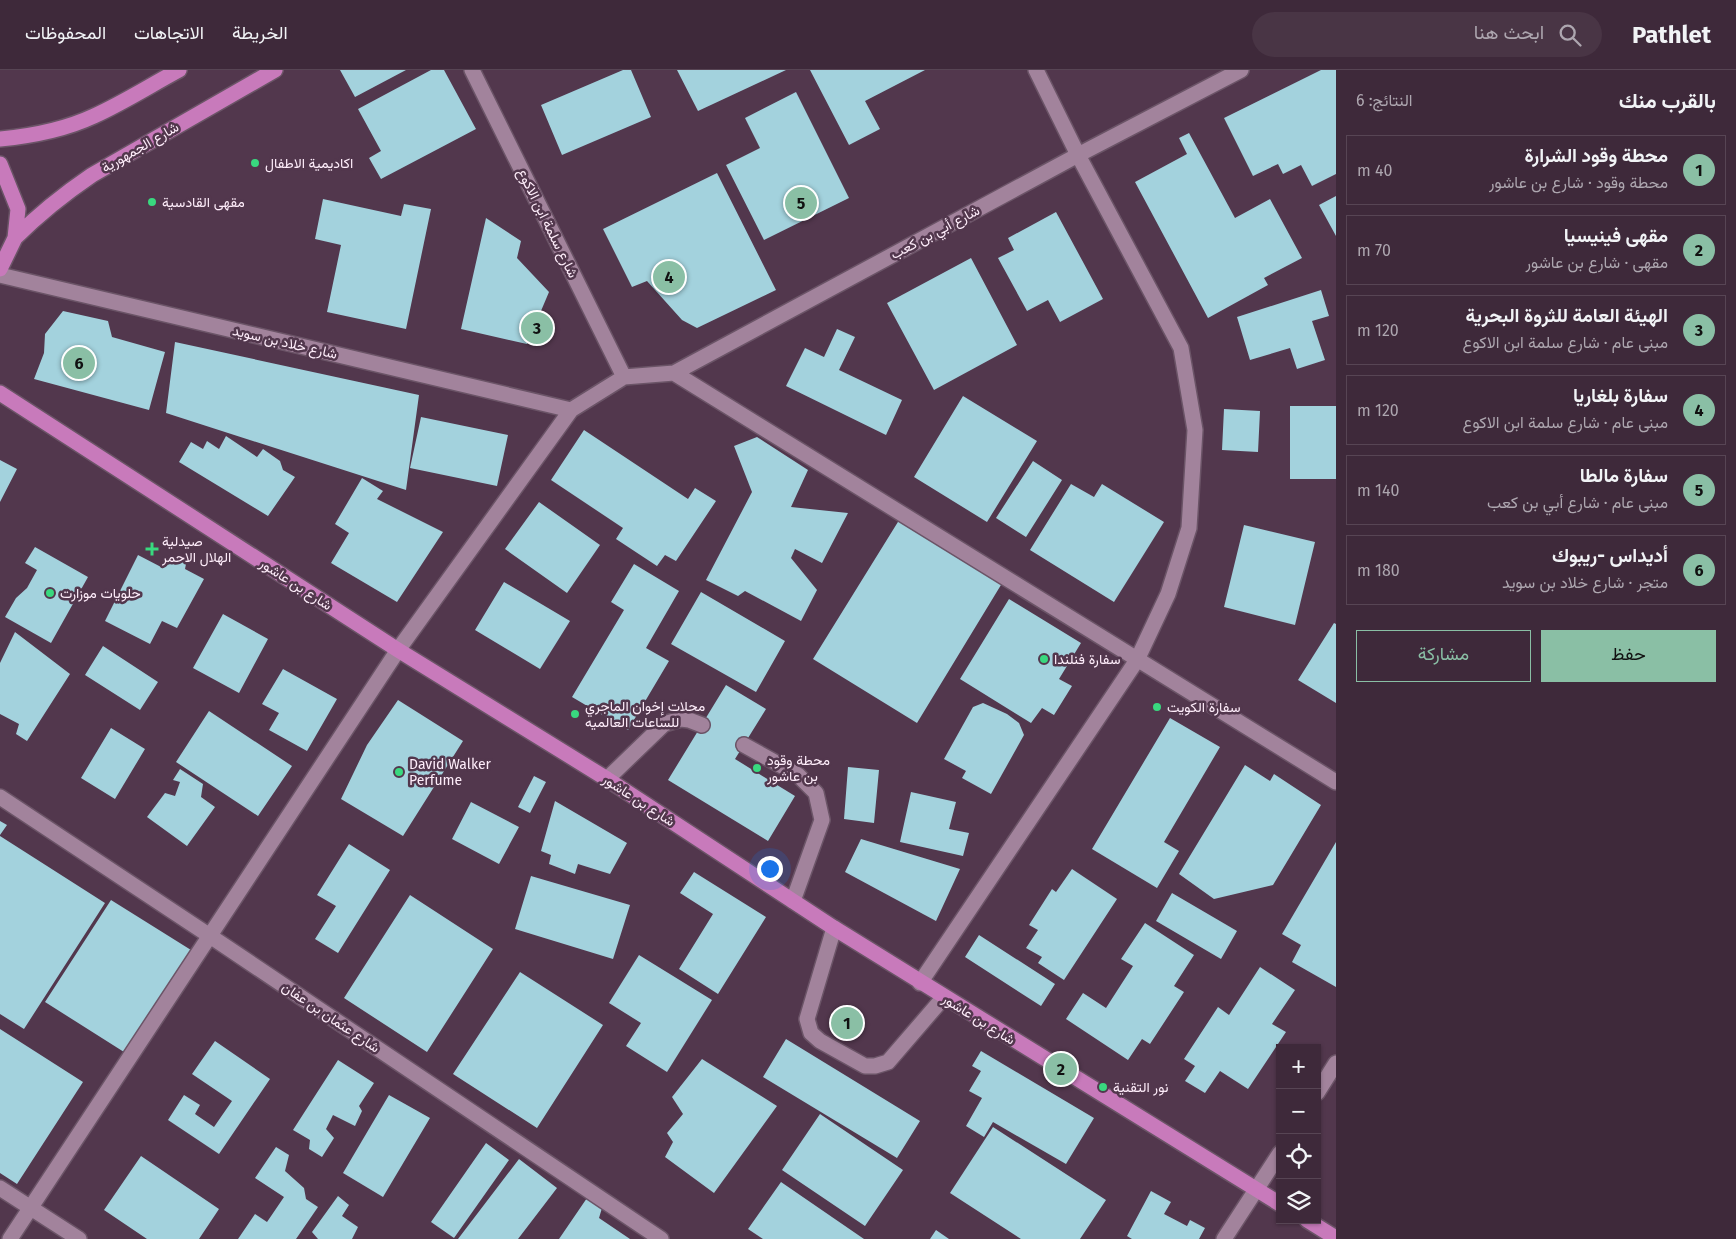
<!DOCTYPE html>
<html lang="ar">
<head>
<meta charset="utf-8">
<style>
	body { margin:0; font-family:"Fira Sans",Vazirmatn,sans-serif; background:#493545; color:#f1f3f6; direction:rtl }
	.controls { position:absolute; right:15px; bottom:15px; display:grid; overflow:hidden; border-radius:0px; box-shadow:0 1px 4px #0004 }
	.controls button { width:45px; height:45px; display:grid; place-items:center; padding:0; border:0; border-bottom:1px solid #574554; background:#3e293a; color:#f1f3f6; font:25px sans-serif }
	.you { position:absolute; left:769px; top:798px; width:18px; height:18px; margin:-12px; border:4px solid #fff; border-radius:50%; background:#1a73e8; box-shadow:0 0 0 8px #1a73e833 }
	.badge { display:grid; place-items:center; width:32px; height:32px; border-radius:50%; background:#8abfa5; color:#111; font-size:16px; font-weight:700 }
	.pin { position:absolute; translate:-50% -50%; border:2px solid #fff; box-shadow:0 1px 5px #0006 }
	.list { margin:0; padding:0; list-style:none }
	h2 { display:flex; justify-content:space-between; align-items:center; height:65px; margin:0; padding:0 20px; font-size:21px }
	h2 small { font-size:16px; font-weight:400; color:#ada6af }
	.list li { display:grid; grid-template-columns:32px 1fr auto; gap:15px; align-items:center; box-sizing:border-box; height:70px; margin:0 10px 10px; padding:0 10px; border:1px solid #574554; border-radius:0px }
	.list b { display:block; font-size:19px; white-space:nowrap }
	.list p { margin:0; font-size:16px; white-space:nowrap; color:#ada6af }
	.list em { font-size:16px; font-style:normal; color:#ada6af }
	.actions { display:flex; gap:10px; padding:15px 20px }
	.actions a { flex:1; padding:11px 0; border:1px solid #8abfa5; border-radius:0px; text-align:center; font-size:18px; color:#8abfa5 }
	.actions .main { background:#8abfa5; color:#111 }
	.icon { flex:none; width:28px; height:28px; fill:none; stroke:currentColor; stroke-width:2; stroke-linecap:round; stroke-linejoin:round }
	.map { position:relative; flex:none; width:1336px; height:1169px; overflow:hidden; direction:ltr }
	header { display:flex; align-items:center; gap:30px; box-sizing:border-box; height:70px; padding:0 25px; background:#3e293a; border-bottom:1px solid #574554 }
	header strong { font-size:24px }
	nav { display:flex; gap:28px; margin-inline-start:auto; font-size:18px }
	.search { width:350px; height:45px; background:#493545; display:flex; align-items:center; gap:12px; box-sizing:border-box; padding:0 18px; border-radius:28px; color:#ada6af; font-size:19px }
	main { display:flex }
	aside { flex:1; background:#3e293a }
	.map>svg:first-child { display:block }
</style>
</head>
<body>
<header>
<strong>Pathlet</strong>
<div class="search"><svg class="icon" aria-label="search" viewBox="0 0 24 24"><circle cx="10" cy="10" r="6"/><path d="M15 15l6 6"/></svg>ابحث هنا</div>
<nav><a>الخريطة</a><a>الاتجاهات</a><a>المحفوظات</a></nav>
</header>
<main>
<aside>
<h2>بالقرب منك<small>النتائج: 6</small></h2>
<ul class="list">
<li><span class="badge">1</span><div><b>محطة وقود الشرارة</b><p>محطة وقود · شارع بن عاشور</p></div><em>40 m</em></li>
<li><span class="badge">2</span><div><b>مقهى فينيسيا</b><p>مقهى · شارع بن عاشور</p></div><em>70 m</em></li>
<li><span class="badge">3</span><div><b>الهيئة العامة للثروة البحرية</b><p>مبنى عام · شارع سلمة ابن الاكوع</p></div><em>120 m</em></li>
<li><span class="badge">4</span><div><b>سفارة بلغاريا</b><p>مبنى عام · شارع سلمة ابن الاكوع</p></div><em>120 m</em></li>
<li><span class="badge">5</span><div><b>سفارة مالطا</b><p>مبنى عام · شارع أبي بن كعب</p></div><em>140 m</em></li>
<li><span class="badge">6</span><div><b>أديداس -ريبوك</b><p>متجر · شارع خلاد بن سويد</p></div><em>180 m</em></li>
</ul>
<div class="actions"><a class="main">حفظ</a><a>مشاركة</a></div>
</aside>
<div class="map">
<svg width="1336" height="1169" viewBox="0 0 1336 1169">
	<rect width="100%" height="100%" fill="#52374d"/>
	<path fill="#a3d2dd" d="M 340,0 L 406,0 L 355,27 Z
		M 431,0 L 444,0 L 476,59 L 381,109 L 369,88 L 381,81 L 358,39 Z
		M 623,0 L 631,0 L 651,47 L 562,85 L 541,35 Z
		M 677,0 L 786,0 L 698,41 Z
		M 810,0 L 925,0 L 865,31 L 880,59 L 849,75 Z
		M 1321,0 L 1336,0 L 1336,104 L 1312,116 L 1301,95 L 1283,104 L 1278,94 L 1253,106 L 1224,48 Z
		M 796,22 L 849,128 L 764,170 L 726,95 L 760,78 L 745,48 Z
		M 1189,63 L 1235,148 L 1270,129 L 1302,188 L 1264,208 L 1268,215 L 1208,248 L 1135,112 L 1187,84 L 1179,68 Z
		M 717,103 L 776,220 L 697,258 L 682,250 L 647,211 L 632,217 L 603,159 Z
		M 1336,126 L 1336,166 L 1319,135 Z
		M 323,129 L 401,146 L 404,134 L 431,139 L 406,259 L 327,242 L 341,175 L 315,169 Z
		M 1056,142 L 1103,229 L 1060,252 L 1048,230 L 1027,241 L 998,188 L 1014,180 L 1008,168 Z
		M 486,148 L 521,171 L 517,188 L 549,222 L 527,274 L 461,259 Z
		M 971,188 L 1017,275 L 934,320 L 887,233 Z
		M 1321,220 L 1329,246 L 1312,251 L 1325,290 L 1297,299 L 1290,278 L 1250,290 L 1237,247 Z
		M 63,241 L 108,251 L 112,267 L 165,282 L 149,340 L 34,309 L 44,283 L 45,264 Z
		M 837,259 L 855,267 L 839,300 L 902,330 L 886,365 L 786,316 L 805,278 L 824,287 Z
		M 175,272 L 419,325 L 406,420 L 166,343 Z
		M 963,326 L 1037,371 L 987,452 L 914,407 Z
		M 1290,336 L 1336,336 L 1336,409 L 1290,409 Z
		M 1224,339 L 1260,341 L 1258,382 L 1222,380 Z
		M 421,347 L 508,365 L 497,416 L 410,398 Z
		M 584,360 L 688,429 L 695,418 L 716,431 L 676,491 L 665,485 L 657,496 L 616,469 L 623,458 L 551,410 Z
		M 226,366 L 257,387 L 263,379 L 280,391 L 283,400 L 295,407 L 268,446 L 179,392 L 191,372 L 203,379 L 207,371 L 219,379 Z
		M 757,367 L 808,400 L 791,437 L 848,443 L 822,493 L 795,479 L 791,488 L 817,520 L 801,551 L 745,521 L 738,526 L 706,510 L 752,422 L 734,376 Z
		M 0,390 L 17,399 L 0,432 Z
		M 1033,391 L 1062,410 L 1026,467 L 996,448 Z
		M 362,408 L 383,421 L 377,429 L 443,462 L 397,532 L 331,493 L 349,463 L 335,454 Z
		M 1071,414 L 1094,427 L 1102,414 L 1164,452 L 1114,532 L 1030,480 Z
		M 539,432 L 600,475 L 567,523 L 505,479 Z
		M 901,447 L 1004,510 L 917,653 L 813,589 Z
		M 1244,455 L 1315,472 L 1295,555 L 1224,537 Z
		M 35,477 L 88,507 L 51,573 L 5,547 L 16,528 L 27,518 L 37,500 L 25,493 Z
		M 138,485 L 163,498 L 175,488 L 186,494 L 185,499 L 204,509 L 177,558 L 162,551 L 150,574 L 105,551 Z
		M 634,494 L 679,521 L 646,578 L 669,591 L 628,660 L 572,627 L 624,540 L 611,532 Z
		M 504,512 L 570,551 L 540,599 L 475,560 Z
		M 701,522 L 785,571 L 756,622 L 671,574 Z
		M 1009,529 L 1081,573 L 1059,609 L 1072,616 L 1054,645 L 1042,638 L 1031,653 L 960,609 Z
		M 223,544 L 268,569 L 239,623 L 193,598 Z
		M 1334,553 L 1336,554 L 1336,633 L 1298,610 Z
		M 15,562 L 70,604 L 27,671 L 16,664 L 19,654 L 0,644 L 0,593 Z
		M 103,576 L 158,612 L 140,640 L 85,605 Z
		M 283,599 L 337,629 L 307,681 L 269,660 L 279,643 L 262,634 Z
		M 726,615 L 766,639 L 735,689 L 795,726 L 768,771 L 668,710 Z
		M 398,630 L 463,671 L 403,766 L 341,729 L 367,675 Z
		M 983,633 L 1007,644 L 1019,653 L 1024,665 L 991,724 L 962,708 L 966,701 L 944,689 L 973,637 Z
		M 209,641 L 292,696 L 258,746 L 176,692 Z
		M 1170,648 L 1220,677 L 1164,772 L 1179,781 L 1157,818 L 1092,779 Z
		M 111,658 L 145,679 L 115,729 L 81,708 Z
		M 1245,695 L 1270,711 L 1274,704 L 1321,735 L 1273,815 L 1214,829 L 1179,804 Z
		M 848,697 L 879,700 L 874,753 L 844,749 Z
		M 180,699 L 203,714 L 201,727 L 215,737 L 187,776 L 147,747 L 165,723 L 175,726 L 180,712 L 173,710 Z
		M 534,706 L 546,712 L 530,743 L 518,737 Z
		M 911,722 L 956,732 L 949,759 L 969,763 L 963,786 L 900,772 Z
		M 555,731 L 627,773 L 610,804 L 578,794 L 575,804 L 549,794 L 551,785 L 541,781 Z
		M 471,732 L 519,757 L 499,794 L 452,769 Z
		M 0,751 L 7,755 L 0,765 Z
		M 0,766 L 105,833 L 24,959 L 0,944 Z
		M 861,769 L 960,799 L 936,851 L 845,802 Z
		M 1336,772 L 1336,917 L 1292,892 L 1301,875 L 1282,864 Z
		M 349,774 L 390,800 L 338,883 L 315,869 L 336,836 L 317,825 Z
		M 1072,799 L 1117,829 L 1064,910 L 1038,893 L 1042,887 L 1026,878 L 1038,860 L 1029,855 L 1052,819 L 1056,822 Z
		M 694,802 L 766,847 L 718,924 L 679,899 L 713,844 L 680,823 Z
		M 531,806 L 630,835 L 613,889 L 515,859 Z
		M 1172,823 L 1237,861 L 1221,889 L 1156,851 Z
		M 410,825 L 493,879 L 427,982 L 344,928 Z
		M 111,830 L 191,880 L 124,982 L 45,932 Z
		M 1145,853 L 1194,885 L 1174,916 L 1184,922 L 1150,974 L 1142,969 L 1128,990 L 1066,949 L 1083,923 L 1106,938 L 1133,896 L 1121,889 Z
		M 979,865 L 1055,914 L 1041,936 L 965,887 Z
		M 639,885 L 712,930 L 667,1002 L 626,976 L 641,953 L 609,933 Z
		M 1260,897 L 1295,920 L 1272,954 L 1286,962 L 1248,1019 L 1220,1001 L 1205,1023 L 1185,1011 L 1195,996 L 1184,989 L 1218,937 L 1229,945 Z
		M 520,902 L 603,955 L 537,1058 L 453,1004 Z
		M 0,959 L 83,1012 L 17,1114 L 0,1103 Z
		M 786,969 L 920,1051 L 897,1088 L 763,1007 Z
		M 215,971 L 270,1009 L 219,1084 L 168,1050 L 184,1025 L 200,1035 L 195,1044 L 214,1057 L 232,1031 L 192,1004 Z
		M 981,981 L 1094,1048 L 1066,1094 L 993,1052 L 984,1067 L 966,1056 L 982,1028 L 969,1021 L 981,1001 L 972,996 Z
		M 702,989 L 777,1036 L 714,1123 L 665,1087 L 673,1072 L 667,1063 L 683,1044 L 672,1027 Z
		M 338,990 L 374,1013 L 359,1036 L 362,1041 L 355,1056 L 333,1045 L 326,1059 L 334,1068 L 322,1087 L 309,1079 L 310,1070 L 293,1060 Z
		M 389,1025 L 430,1048 L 383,1127 L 343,1103 Z
		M 820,1044 L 903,1100 L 865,1156 L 782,1100 Z
		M 993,1057 L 1106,1130 L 1080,1169 L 1021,1169 L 950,1123 Z
		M 486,1073 L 509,1090 L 454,1168 L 431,1152 Z
		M 276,1077 L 289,1085 L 285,1101 L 304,1118 L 306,1129 L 318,1137 L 296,1169 L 238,1169 L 255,1144 L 267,1152 L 284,1127 L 255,1108 Z
		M 141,1086 L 219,1139 L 199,1169 L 147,1169 L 104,1140 Z
		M 519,1089 L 557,1118 L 518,1169 L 458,1169 Z
		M 781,1112 L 864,1169 L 763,1169 L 748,1159 Z
		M 1151,1121 L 1171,1132 L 1164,1144 L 1187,1156 L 1190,1150 L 1205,1158 L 1199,1169 L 1132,1169 L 1127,1166 Z
		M 338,1126 L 349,1135 L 342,1146 L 358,1157 L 352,1169 L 318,1169 L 312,1162 Z
		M 587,1128 L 602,1138 L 599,1148 L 630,1169 L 559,1169 Z
		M 936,1160 L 949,1169 L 930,1169 Z"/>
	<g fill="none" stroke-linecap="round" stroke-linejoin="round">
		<g stroke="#6b5467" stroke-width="18">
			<path id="service" d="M 744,675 L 798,705 L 816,723 L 822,750 L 793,831
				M 607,709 L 664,654 L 681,649 L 689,650 L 702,655
				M 834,858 L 807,949 L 811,963 L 820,971 L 865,996 L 875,996 L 888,992 L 944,927"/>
		</g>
		<g stroke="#6b5467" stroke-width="18">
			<path id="minor" d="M 472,0 L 624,307
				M 0,205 L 571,340
				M 674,303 L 1336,712
				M 0,727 L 210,866 L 661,1169
				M 920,913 L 1137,590 L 1168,524 L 1189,458 L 1195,360 L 1181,278 L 1078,85 L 1036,0
				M 1317,1023 L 1336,993
				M 0,1118 L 79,1169
				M 10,1169 L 398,580 L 571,340 L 624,307 L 674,303 L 1078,85 L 1241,0
				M 1224,1169 L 1280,1083"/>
		</g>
		<g stroke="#6b5467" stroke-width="18">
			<path id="primary" d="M 0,69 C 32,66 64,60 94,46 C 123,33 151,15 179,0
				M 0,94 L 18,139 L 15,168 L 0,199
				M 15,168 C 39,144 64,124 92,105 L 275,0
				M 0,323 L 398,580 L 607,709 L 834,858 L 1280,1134
				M 1307,1150 L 1336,1168"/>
		</g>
		<use href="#service" stroke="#a2839c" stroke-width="15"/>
		<use href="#minor" stroke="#a2839c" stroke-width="15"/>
		<use href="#primary" stroke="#c87abb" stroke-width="15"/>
	</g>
	<g fill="#39d87f" stroke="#52374d" stroke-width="2">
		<circle cx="255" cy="93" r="5"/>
		<circle cx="152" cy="132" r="5"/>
		<path d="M149.5 471.5h5v5h5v5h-5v5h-5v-5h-5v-5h5z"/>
		<circle cx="50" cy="523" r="5"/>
		<circle cx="1044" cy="589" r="5"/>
		<circle cx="1157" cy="637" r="5"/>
		<circle cx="575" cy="644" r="5"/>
		<circle cx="757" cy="698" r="5"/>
		<circle cx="399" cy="702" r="5"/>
		<circle cx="1103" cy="1017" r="5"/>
	</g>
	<g text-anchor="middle" stroke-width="5" stroke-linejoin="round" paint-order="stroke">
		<g font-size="14" fill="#feedfa" stroke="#52374d">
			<text transform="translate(140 77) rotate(-30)" y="5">شارع الجمهورية</text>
			<text transform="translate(548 153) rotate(64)" y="5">شارع سلمة ابن الاكوع</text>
			<text transform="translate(935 162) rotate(-28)" y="5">شارع أبي بن كعب</text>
			<text transform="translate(285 272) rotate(13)" y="5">شارع خلاد بن سويد</text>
			<text transform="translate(296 514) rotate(33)" y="5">شارع بن عاشور</text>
			<text transform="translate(639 730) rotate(33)" y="5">شارع بن عاشور</text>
			<text transform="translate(331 947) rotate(34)" y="5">شارع عثمان بن عفان</text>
			<text transform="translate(979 949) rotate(32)" y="5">شارع بن عاشور</text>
		</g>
		<g font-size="14" fill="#feedfa" stroke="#52374d" text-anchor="start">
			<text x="265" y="98">اكاديمية الاطفال</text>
			<text x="162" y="137">مقهى القادسية</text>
			<text x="162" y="476">صيدلية<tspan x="162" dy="16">الهلال الاحمر</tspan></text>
			<text x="60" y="528">حلويات موزارت</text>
			<text x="1054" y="594">سفارة فنلندا</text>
			<text x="585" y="641">محلات إخوان الماجري<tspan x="585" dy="16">للساعات العالميه</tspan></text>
			<text x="1167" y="642">سفارة الكويت</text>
			<text x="767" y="695">محطة وقود<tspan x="767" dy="16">بن عاشور</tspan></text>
			<text x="409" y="699">David Walker<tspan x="409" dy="16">Perfume</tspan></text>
			<text x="1113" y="1022">نور التقنية</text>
		</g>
	</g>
</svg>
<div class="controls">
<button>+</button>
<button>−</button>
<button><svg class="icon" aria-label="locate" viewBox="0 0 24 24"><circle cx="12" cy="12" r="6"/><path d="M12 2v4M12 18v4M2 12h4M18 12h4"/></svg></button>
<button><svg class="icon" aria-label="layers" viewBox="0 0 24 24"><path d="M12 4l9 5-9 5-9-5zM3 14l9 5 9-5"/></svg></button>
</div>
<div class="you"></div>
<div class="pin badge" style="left:847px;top:953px">1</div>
<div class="pin badge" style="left:1061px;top:999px">2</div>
<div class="pin badge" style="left:537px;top:258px">3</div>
<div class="pin badge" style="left:669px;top:207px">4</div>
<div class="pin badge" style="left:801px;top:133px">5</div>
<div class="pin badge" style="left:79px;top:293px">6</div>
</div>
</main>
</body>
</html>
